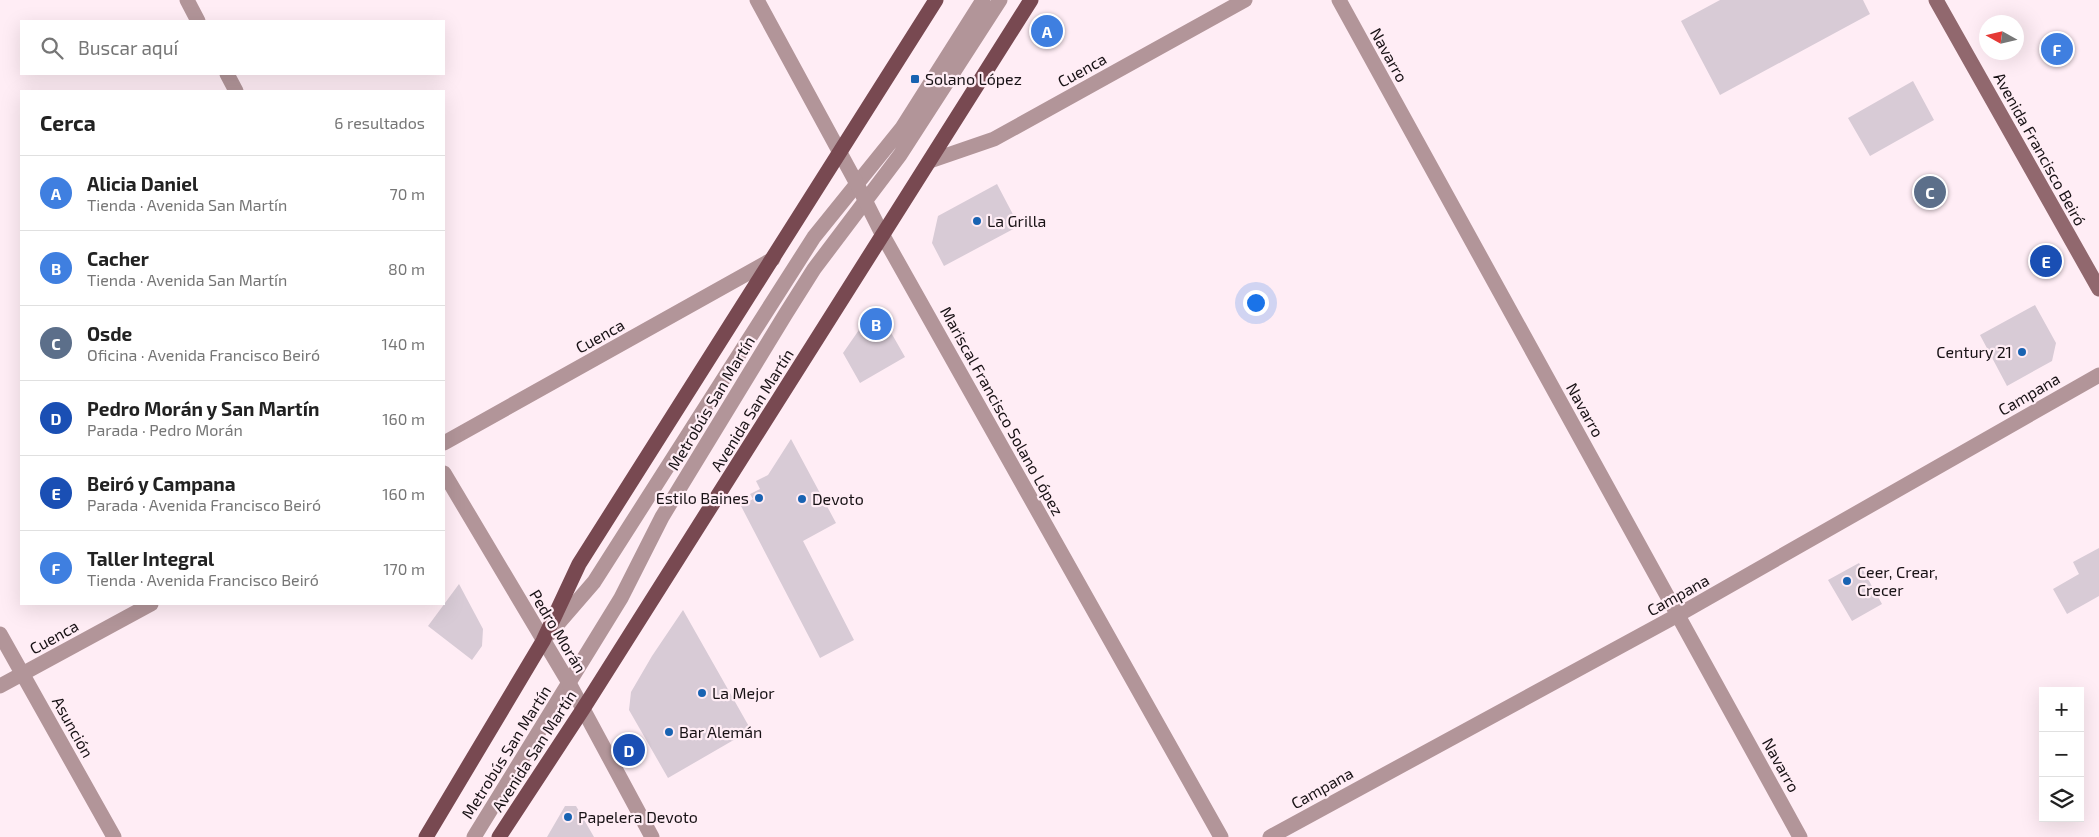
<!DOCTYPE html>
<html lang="es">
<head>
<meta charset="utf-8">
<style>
	body { margin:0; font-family:"Exo 2",sans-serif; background:#f6f6f6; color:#222 }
	.controls { position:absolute; right:15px; bottom:15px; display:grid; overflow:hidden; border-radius:0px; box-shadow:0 5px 20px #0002 }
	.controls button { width:45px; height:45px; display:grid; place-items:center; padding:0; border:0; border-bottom:1px solid #e0e0e0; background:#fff; color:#222; font:25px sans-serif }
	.compass { position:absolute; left:1979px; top:15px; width:45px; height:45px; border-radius:50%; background:#fff; box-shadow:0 5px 20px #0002; rotate:278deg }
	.you { position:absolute; left:1255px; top:302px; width:18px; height:18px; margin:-12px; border:4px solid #fff; border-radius:50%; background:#1a73e8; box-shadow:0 0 0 8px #1a73e833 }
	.badge { display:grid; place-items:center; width:32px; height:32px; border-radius:50%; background:#0b8043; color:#fff; font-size:16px; font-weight:700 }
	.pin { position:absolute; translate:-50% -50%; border:2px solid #fff; box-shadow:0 1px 5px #0006 }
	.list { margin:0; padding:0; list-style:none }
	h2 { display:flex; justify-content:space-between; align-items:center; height:65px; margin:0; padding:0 20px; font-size:21px }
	h2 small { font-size:16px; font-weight:400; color:#767676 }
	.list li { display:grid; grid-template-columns:32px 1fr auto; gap:15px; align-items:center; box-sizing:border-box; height:75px; padding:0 20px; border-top:1px solid #e0e0e0 }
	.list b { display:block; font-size:19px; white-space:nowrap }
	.list p { margin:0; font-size:16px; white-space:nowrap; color:#767676 }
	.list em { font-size:16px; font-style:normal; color:#767676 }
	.icon { flex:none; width:28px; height:28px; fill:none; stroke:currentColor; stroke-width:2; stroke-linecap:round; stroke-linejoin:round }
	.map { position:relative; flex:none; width:2099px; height:837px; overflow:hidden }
	.search { position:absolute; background:#fff; box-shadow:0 5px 20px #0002; left:20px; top:20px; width:425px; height:55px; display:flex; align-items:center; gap:12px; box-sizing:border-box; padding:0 18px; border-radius:0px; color:#767676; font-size:19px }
	.panel { position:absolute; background:#fff; box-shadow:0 5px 20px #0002; left:20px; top:90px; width:425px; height:515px; border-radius:0px }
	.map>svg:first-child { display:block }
</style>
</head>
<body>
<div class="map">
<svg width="2099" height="837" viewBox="0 0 2099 837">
	<rect width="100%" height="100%" fill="#ffedf5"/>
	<path fill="#d8cbd6" d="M 1720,0 L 1863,0 L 1870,14 L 1720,95 L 1681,21 Z
		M 1913,81 L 1934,120 L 1870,156 L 1848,118 Z
		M 997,184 L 1019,226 L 944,266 L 932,243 L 938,216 Z
		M 2035,305 L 2056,343 L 2052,361 L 2007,386 L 1980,335 Z
		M 870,314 L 881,315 L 905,357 L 860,383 L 843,353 Z
		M 791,439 L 836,523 L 803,541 L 854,640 L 820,658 L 741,506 L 753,499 L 750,494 L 760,489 L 756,481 L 768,475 Z
		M 2099,548 L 2099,596 L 2067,614 L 2053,589 L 2079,574 L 2073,562 Z
		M 1859,563 L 1882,604 L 1852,621 L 1828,580 Z
		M 459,584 L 483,629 L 482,646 L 472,660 L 428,626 Z
		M 683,610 L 751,730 L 668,778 L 629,710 L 631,692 L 652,656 Z
		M 565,806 L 576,806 L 594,837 L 547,837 Z"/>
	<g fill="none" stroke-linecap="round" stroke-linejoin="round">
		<path stroke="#b29599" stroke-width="15" d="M 549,634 L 594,582 L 814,237 L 902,128 L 983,0
			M 474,837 L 621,598 L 662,517 L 785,315 L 814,269 L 900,155 L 1000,0"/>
		<path stroke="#b29599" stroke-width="15" d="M 187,0 L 198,21
			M 757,0 L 857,184 L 882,234 L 1221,837
			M 1339,0 L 1800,837
			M 227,74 L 236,91
			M 930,161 L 994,139 L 1245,0
			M 444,443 L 773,259
			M 444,473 L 569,683 L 652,837
			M 0,634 L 114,837
			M 0,686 L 151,604
			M 1270,837 L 1678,615 L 2099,375"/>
		<path stroke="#91686e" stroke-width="15" d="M 1936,0 L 2099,289"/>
		<path stroke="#784951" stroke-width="15" d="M 426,837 L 543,641 L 579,564 L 936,0
			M 499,837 L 583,709 L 1031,0"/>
	</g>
	<g fill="#1863b2" stroke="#ffedf5" stroke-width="2">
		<rect x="910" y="74" width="10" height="10" rx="2.5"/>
		<circle cx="977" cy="221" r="5"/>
		<circle cx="2022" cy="352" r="5"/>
		<circle cx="759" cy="498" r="5"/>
		<circle cx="802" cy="499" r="5"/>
		<circle cx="1847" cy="581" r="5"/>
		<circle cx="702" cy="693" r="5"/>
		<circle cx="669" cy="732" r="5"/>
		<circle cx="568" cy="817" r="5"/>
	</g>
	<g text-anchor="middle" stroke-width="4.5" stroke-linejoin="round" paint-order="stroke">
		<g font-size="16" fill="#181215" stroke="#ffedf5">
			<text transform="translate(1389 55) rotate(61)" y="6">Navarro</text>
			<text transform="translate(1082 70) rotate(-29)" y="6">Cuenca</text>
			<text transform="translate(2040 149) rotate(61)" y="6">Avenida Francisco Beiró</text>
			<text transform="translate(600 336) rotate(-29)" y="6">Cuenca</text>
			<text transform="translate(2029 394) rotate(-30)" y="6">Campana</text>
			<text transform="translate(711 403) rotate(-59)" y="6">Metrobús San Martín</text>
			<text transform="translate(752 410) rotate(-58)" y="6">Avenida San Martín</text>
			<text transform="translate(1585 410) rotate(61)" y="6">Navarro</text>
			<text transform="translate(1002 411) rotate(61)" y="6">Mariscal Francisco Solano López</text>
			<text transform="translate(1678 595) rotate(-29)" y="6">Campana</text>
			<text transform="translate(558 631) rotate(59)" y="6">Pedro Morán</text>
			<text transform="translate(54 637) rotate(-29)" y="6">Cuenca</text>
			<text transform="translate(73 727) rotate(61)" y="6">Asunción</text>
			<text transform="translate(534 751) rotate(-57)" y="6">Avenida San Martín</text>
			<text transform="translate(506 752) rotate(-58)" y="6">Metrobús San Martín</text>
			<text transform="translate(1781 765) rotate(61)" y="6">Navarro</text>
			<text transform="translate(1322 788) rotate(-29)" y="6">Campana</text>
		</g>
		<g font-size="16" fill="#181215" stroke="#ffedf5" text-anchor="start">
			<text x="925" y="85">Solano López</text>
			<text x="987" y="227">La Grilla</text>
			<text x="2012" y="358" text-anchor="end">Century 21</text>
			<text x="749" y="504" text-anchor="end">Estilo Baines</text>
			<text x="812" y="505">Devoto</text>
			<text x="1857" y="578">Ceer, Crear,<tspan x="1857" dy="18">Crecer</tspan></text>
			<text x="712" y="699">La Mejor</text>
			<text x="679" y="738">Bar Alemán</text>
			<text x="578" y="823">Papelera Devoto</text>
		</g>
	</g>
</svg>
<div class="controls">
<button>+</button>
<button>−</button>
<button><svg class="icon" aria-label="layers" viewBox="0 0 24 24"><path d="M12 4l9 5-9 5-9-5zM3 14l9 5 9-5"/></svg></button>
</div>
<svg class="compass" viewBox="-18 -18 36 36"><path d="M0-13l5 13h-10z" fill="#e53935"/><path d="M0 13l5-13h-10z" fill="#767676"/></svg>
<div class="you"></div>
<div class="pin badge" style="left:1047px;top:31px;background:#3f7fe0">A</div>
<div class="pin badge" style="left:876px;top:324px;background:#3f7fe0">B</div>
<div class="pin badge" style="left:1930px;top:192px;background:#5c6f8a">C</div>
<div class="pin badge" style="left:629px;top:750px;background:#1a4fb4">D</div>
<div class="pin badge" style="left:2046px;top:261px;background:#1a4fb4">E</div>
<div class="pin badge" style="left:2057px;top:49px;background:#3f7fe0">F</div>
<div class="search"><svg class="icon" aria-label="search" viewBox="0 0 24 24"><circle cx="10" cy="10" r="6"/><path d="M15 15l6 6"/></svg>Buscar aquí</div>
<section class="panel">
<h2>Cerca<small>6 resultados</small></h2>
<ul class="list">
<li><span class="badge" style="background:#3f7fe0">A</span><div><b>Alicia Daniel</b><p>Tienda · Avenida San Martín</p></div><em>70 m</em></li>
<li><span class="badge" style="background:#3f7fe0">B</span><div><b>Cacher</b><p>Tienda · Avenida San Martín</p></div><em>80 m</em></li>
<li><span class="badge" style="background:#5c6f8a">C</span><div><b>Osde</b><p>Oficina · Avenida Francisco Beiró</p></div><em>140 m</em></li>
<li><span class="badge" style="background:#1a4fb4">D</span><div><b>Pedro Morán y San Martín</b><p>Parada · Pedro Morán</p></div><em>160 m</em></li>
<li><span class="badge" style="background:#1a4fb4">E</span><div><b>Beiró y Campana</b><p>Parada · Avenida Francisco Beiró</p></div><em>160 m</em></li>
<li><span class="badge" style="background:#3f7fe0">F</span><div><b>Taller Integral</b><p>Tienda · Avenida Francisco Beiró</p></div><em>170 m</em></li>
</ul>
</section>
</div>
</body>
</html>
